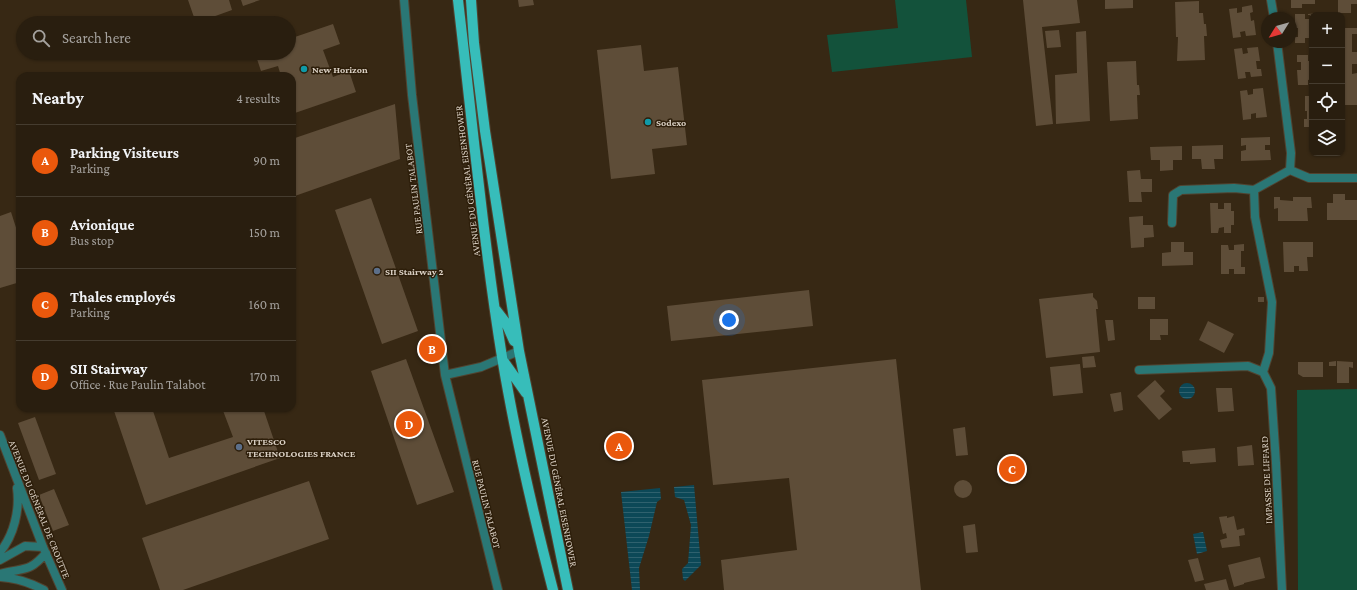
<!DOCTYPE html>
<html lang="en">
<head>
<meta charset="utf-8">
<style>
	body { margin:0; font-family:"Crimson Pro",serif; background:#352b1d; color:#f1f3f6 }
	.controls { position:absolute; right:12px; top:12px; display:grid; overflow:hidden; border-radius:8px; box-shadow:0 1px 3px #0004 }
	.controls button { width:36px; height:36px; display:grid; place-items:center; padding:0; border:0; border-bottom:1px solid #453c2f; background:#291e0f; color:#f1f3f6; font:20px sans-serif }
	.compass { position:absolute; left:1261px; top:12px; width:36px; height:36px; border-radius:50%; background:#291e0f; box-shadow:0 1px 3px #0004; rotate:233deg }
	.you { position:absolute; left:729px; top:320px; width:14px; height:14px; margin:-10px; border:3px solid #fff; border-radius:50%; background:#1a73e8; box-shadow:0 0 0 6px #1a73e833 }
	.badge { display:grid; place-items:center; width:26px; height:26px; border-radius:50%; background:#ea580c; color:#fff; font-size:13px; font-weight:700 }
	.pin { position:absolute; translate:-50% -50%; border:2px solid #fff; box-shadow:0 1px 4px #0006 }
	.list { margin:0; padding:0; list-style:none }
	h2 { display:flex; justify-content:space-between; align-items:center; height:52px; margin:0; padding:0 16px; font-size:17px }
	h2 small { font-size:13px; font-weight:400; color:#a5a29e }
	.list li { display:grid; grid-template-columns:26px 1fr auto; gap:12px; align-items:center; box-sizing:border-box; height:72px; padding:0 16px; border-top:1px solid #453c2f }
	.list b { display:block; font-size:15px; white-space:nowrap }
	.list p { margin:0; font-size:13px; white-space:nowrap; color:#a5a29e }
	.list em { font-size:13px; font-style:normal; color:#a5a29e }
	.icon { flex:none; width:22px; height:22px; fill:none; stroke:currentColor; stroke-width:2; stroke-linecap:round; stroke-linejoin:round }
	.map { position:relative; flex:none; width:1357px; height:590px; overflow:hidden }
	.search { position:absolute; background:#291e0f; box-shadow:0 1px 3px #0004; left:16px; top:16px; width:280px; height:44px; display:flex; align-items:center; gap:10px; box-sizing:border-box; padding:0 14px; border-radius:22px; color:#a5a29e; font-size:15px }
	.panel { position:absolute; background:#291e0f; box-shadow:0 1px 3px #0004; left:16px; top:72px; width:280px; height:340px; border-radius:12px }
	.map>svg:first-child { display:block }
</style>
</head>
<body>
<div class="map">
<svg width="1357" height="590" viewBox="0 0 1357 590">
	<defs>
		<pattern id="water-rules" width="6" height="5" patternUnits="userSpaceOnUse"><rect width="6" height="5" fill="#0c4857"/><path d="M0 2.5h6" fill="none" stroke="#2f616e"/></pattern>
	</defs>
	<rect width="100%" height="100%" fill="#372814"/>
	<path fill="#13523b" d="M 895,0 L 966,0 L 972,57 L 832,72 L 827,35 L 898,28 Z
		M 1357,389 L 1357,590 L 1298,590 L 1297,390 Z"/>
	<path fill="url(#water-rules)" d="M1179 391a8 8 0 1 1 16 0a8 8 0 1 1-16 0Z
		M 694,485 L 701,565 L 685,581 L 683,579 L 682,569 L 688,563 L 691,525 L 684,500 L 675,497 L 674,487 Z
		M 660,488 L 661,499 L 657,502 L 649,536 L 639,568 L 640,590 L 632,590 L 621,492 Z
		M 1203,532 L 1207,551 L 1197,554 L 1193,534 Z"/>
	<path fill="#5e4d38" d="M 188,0 L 229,0 L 232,10 L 196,23 Z
		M 241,0 L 260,0 L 243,6 Z
		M 518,0 L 533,0 L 534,5 L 519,7 Z
		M 1023,0 L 1077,0 L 1080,23 L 1042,27 L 1053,124 L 1036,126 Z
		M 1105,0 L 1133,0 L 1133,8 L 1105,9 Z
		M 1291,0 L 1315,0 L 1315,4 L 1302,4 L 1302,8 L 1291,8 Z
		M 1338,0 L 1357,0 L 1357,4 L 1351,4 L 1351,13 L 1338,13 Z
		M 1199,1 L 1199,13 L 1203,13 L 1204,24 L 1206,24 L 1207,36 L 1204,36 L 1205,60 L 1177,61 L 1178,37 L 1176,37 L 1175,2 Z
		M 1252,5 L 1253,12 L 1250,13 L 1251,21 L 1254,20 L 1256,35 L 1246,36 L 1245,31 L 1240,32 L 1241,37 L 1233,38 L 1229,9 L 1237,8 L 1237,13 L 1242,12 L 1242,7 Z
		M 1318,13 L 1318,15 L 1312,15 L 1312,43 L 1311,43 L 1310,38 L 1305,38 L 1305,43 L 1295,43 L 1295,37 L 1298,37 L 1298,28 L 1295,28 L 1295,14 L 1305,14 L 1305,19 L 1310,19 L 1310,15 L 1308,15 L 1308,14 Z
		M 333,24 L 340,44 L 323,50 L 333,77 L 349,71 L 356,92 L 292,114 L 292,76 L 281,76 L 278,66 L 261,71 L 255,53 L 289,53 L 289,39 Z
		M 1342,28 L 1357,28 L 1357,34 L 1352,34 L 1352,52 L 1357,52 L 1357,64 L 1352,64 L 1352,74 L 1357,73 L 1357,105 L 1345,105 L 1344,74 L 1342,74 Z
		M 1059,30 L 1061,47 L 1047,48 L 1045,31 Z
		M 1086,31 L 1090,121 L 1056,124 L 1055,75 L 1077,73 L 1076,32 Z
		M 641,45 L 644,71 L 678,67 L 687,145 L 652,149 L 655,174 L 611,179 L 597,50 Z
		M 1258,47 L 1260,61 L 1256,61 L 1257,69 L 1261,69 L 1262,76 L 1251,77 L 1250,72 L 1245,72 L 1246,78 L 1238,79 L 1234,49 L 1242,48 L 1243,54 L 1248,53 L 1247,48 Z
		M 1297,55 L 1308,55 L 1308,61 L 1312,61 L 1312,79 L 1308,80 L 1308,85 L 1298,85 L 1297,70 L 1301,70 L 1301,62 L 1297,62 Z
		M 1136,61 L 1137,85 L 1139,85 L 1140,95 L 1137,95 L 1138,119 L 1110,121 L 1107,62 Z
		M 1263,88 L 1267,117 L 1256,118 L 1256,113 L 1251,114 L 1251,119 L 1243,120 L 1240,91 L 1247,90 L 1248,95 L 1253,94 L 1253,89 Z
		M 1305,96 L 1312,96 L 1312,127 L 1304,127 L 1304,119 L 1307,119 L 1307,111 L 1305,111 Z
		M 395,104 L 400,159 L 292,197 L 292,139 Z
		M 1270,137 L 1270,145 L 1265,145 L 1265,150 L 1270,150 L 1271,160 L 1241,161 L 1241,151 L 1246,150 L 1246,145 L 1241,146 L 1241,138 Z
		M 1223,145 L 1223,159 L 1214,159 L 1215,169 L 1202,169 L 1201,159 L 1192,159 L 1192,146 Z
		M 1182,146 L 1182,160 L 1173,160 L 1173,170 L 1160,171 L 1160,160 L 1151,160 L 1150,147 Z
		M 1140,170 L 1141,179 L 1152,179 L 1152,192 L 1141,192 L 1142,202 L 1129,202 L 1127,171 Z
		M 1333,194 L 1345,194 L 1345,200 L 1357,200 L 1357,220 L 1327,220 L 1327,203 L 1333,203 Z
		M 1274,197 L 1280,197 L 1280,200 L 1293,201 L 1293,197 L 1311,197 L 1312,208 L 1307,208 L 1308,221 L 1278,221 L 1278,208 L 1274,209 Z
		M 371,198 L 418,331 L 382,344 L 335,210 Z
		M 1210,203 L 1218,203 L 1218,209 L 1224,209 L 1224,203 L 1231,203 L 1231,211 L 1234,211 L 1234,225 L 1231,225 L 1231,233 L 1224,233 L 1224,227 L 1219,228 L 1218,233 L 1211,233 Z
		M 11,212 L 20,240 L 20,282 L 0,288 L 0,216 Z
		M 1143,216 L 1143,225 L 1153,225 L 1154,237 L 1144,238 L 1144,247 L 1131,248 L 1129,217 Z
		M 1171,242 L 1184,242 L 1184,252 L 1193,252 L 1193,265 L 1162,266 L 1162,253 L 1171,252 Z
		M 1283,242 L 1313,242 L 1313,257 L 1307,257 L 1308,271 L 1299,271 L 1299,266 L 1294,266 L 1294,272 L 1284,272 Z
		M 1244,244 L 1244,251 L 1241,251 L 1241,267 L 1245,267 L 1245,274 L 1234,274 L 1234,269 L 1229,269 L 1229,274 L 1221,274 L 1221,245 L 1228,245 L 1229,250 L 1234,250 L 1234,245 Z
		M 809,290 L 813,326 L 671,341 L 667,306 Z
		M 1093,293 L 1093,297 L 1097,301 L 1098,309 L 1096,309 L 1100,352 L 1046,358 L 1039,299 Z
		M 1138,297 L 1155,297 L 1155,309 L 1138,309 Z
		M 1258,297 L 1264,297 L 1264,302 L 1258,302 Z
		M 1150,319 L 1168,319 L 1168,335 L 1160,335 L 1161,340 L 1150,340 Z
		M 1105,320 L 1113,320 L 1115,340 L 1108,341 Z
		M 1208,321 L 1234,334 L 1224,353 L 1199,340 Z
		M 1094,356 L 1096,367 L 1083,368 L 1082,357 Z
		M 406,359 L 454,492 L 417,505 L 371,371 Z
		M 896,359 L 921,590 L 724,590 L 721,560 L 797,550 L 789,478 L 713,485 L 702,380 Z
		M 1336,361 L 1336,366 L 1329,366 L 1329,362 Z
		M 1337,361 L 1353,362 L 1353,368 L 1349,367 L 1349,383 L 1337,383 Z
		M 1298,362 L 1323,362 L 1323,377 L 1303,377 L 1298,374 Z
		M 1080,364 L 1083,393 L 1053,396 L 1050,367 Z
		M 1155,380 L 1165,391 L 1160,396 L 1172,409 L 1159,420 L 1137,396 Z
		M 1216,388 L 1232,388 L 1234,411 L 1218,412 Z
		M 1121,392 L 1123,410 L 1114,412 L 1110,394 Z
		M 113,408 L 152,408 L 169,458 L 233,437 L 222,408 L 263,408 L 280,458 L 146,505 Z
		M 35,417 L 56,474 L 39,480 L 18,423 Z
		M 965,427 L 968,455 L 956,456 L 953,429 Z
		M 1252,445 L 1254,465 L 1238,466 L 1237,447 Z
		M 1215,448 L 1216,462 L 1190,464 L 1190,462 L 1183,462 L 1182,451 Z
		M954 489a9 9 0 1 1 18 0a9 9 0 1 1-18 0Z
		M 309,481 L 329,539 L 183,590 L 160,590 L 142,538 Z
		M 54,489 L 69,525 L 53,531 L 39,495 Z
		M 1227,516 L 1227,518 L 1234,516 L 1237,530 L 1244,528 L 1245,535 L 1239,536 L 1240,546 L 1222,548 L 1220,540 L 1227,538 L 1226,533 L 1223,534 L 1219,517 Z
		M 975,524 L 978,552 L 966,553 L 963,526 Z
		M 1260,557 L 1265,578 L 1244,583 L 1244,584 L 1234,587 L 1228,565 Z
		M 1198,558 L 1204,580 L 1195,582 L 1188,560 Z
		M 1226,579 L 1229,590 L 1206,590 L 1204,584 Z"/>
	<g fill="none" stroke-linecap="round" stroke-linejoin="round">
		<g stroke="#514330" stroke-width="10">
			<path id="street" d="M 404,0 L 412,95 L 445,375 L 498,590
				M 1271,0 L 1274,18
				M 1290,170 L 1309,178 L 1357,178
				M 1172,223 L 1173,195 L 1181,190 L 1234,188 L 1254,190
				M 1139,370 L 1248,366 L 1263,372 L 1271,388 L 1276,463 L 1282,590
				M 1263,372 L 1269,353 L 1272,302 L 1255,217 L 1254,190 L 1290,170 L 1291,153 L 1277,42
				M 445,375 L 481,367 L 519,351
				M 0,435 L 43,547 L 62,590
				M 0,552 C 14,535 20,510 17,488
				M 0,560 L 25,546 L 43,547
				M 0,574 C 23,567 28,574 46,553
				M 0,577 C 17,578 29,582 44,590"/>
		</g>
		<g stroke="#514330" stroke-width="12">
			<path id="primary" d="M 458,0 C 472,119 483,239 502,357 C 515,435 533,513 553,590
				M 471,0 L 474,43 L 485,131 L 519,351 L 568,590
				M 496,310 L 506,323 L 514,341
				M 504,362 L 526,393"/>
		</g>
		<use href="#street" stroke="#2a7775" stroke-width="8"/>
		<use href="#primary" stroke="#37bdba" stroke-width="10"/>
	</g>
	<g fill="#0f9aa8" stroke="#2d1e0a" stroke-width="1.5">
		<circle cx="304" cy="69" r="4"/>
		<circle cx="648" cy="122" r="4"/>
	</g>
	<g fill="#5c6f8a" stroke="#2d1e0a" stroke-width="1.5">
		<circle cx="377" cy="271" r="4"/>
		<circle cx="239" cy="447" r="4"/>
	</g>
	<g text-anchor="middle" stroke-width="3" stroke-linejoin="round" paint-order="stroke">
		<g font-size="10" font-weight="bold" fill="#dbd1c5" stroke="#2d1e0a" text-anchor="start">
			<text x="312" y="73">New Horizon</text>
			<text x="656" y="126">Sodexo</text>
			<text x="385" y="275">SII Stairway 2</text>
			<text x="247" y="445">VITESCO<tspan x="247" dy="12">TECHNOLOGIES FRANCE</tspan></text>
		</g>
		<g font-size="10" fill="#dbd1c5" stroke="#2d1e0a">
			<text transform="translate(467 181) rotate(-97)" y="4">AVENUE DU GÉNÉRAL EISENHOWER</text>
			<text transform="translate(413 189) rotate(-97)" y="4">RUE PAULIN TALABOT</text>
			<text transform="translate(1266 480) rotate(-93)" y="4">IMPASSE DE LIFFARD</text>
			<text transform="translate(560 492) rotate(79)" y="4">AVENUE DU GÉNÉRAL EISENHOWER</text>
			<text transform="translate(487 504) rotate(76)" y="4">RUE PAULIN TALABOT</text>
			<text transform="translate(40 509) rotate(68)" y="4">AVENUE DU GÉNÉRAL DE CROUTTE</text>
		</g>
	</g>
</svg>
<div class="controls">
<button>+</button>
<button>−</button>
<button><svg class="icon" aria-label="locate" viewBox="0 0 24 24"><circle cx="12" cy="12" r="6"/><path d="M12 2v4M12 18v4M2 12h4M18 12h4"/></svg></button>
<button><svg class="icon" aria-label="layers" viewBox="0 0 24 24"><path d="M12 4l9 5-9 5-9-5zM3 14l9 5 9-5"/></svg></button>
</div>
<svg class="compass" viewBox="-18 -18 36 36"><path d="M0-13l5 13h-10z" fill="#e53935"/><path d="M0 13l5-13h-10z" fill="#a5a29e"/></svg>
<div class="you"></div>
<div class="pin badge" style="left:619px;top:446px">A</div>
<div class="pin badge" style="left:432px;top:349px">B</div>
<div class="pin badge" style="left:1012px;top:469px">C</div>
<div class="pin badge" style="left:409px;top:424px">D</div>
<div class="search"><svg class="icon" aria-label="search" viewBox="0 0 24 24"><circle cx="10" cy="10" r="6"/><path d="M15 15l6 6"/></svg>Search here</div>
<section class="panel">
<h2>Nearby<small>4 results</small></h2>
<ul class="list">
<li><span class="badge">A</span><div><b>Parking Visiteurs</b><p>Parking</p></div><em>90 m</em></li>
<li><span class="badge">B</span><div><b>Avionique</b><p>Bus stop</p></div><em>150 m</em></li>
<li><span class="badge">C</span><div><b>Thales employés</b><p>Parking</p></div><em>160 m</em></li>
<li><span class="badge">D</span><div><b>SII Stairway</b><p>Office · Rue Paulin Talabot</p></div><em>170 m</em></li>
</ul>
</section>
</div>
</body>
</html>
